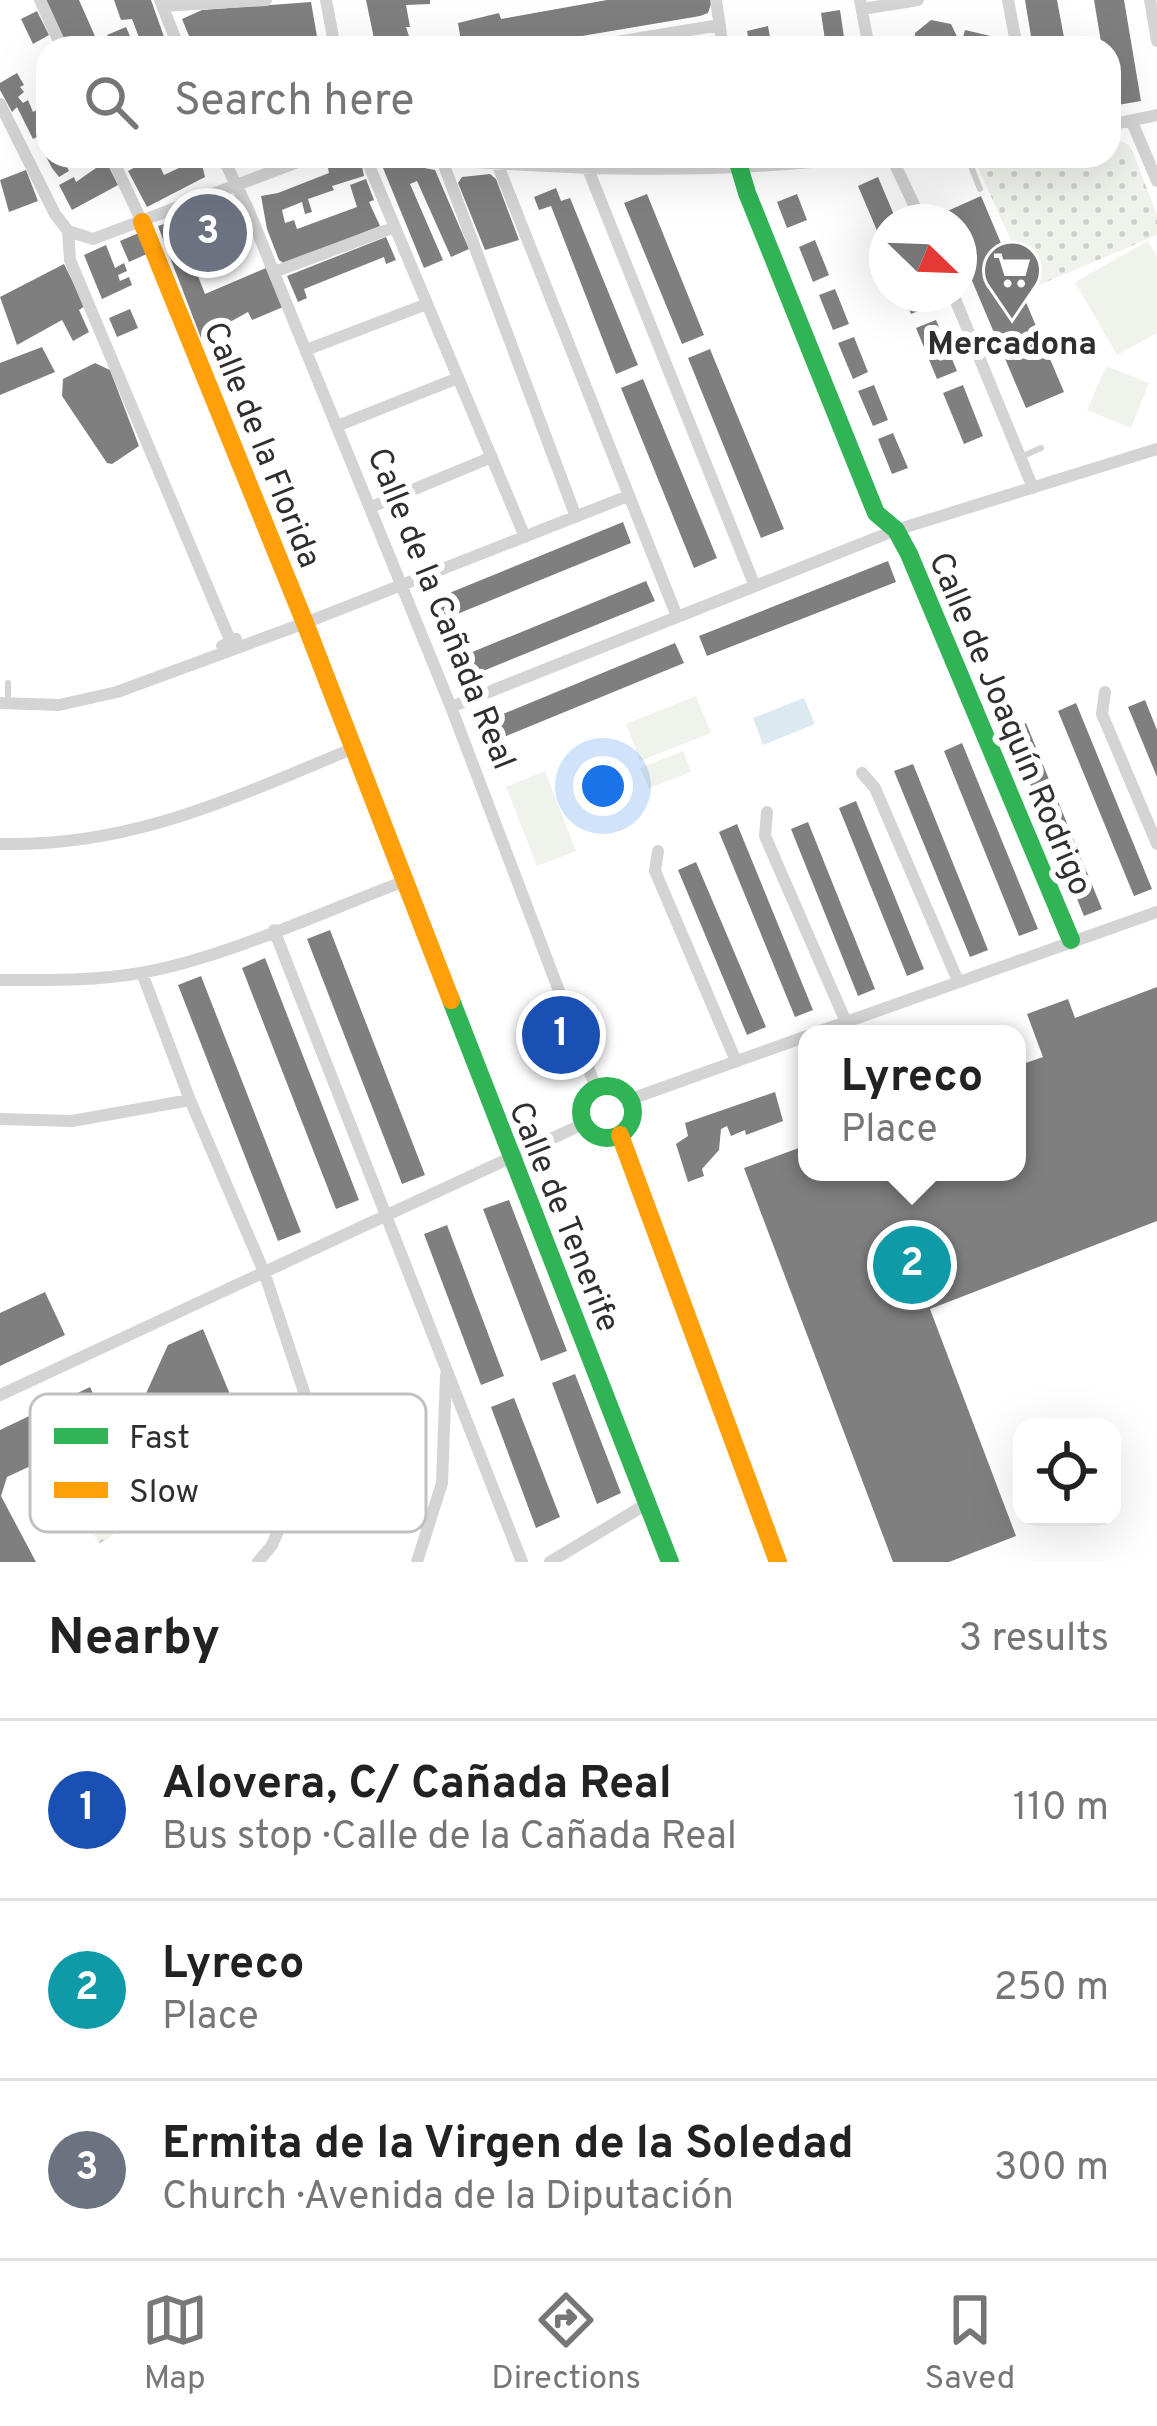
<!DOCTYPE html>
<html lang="en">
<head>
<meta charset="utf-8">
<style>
	body { margin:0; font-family:Overpass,sans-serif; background:#f6f6f6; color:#222 }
	.controls { position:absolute; right:36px; bottom:36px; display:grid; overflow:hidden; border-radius:24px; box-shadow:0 12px 48px #0002 }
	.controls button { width:108px; height:108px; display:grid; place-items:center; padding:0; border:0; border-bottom:3px solid #e0e0e0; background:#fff; color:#222; font:60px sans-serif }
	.compass { position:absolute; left:869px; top:204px; width:108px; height:108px; border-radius:50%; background:#fff; box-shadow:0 12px 48px #0002; rotate:113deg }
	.you { position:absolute; left:603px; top:786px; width:42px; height:42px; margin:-30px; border:9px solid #fff; border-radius:50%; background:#1a73e8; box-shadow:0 0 0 18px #1a73e833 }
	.badge { display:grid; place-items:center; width:78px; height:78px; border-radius:50%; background:#787878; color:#fff; font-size:39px; font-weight:700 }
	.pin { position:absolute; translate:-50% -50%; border:6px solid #fff; box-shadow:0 3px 12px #0006 }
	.popup { position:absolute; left:798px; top:1025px; width:228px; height:156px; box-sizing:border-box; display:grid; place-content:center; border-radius:24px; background:#fff; filter:drop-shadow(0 3px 9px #0005); font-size:39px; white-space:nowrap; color:#767676 }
	.popup b { font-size:45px; color:#222 }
	.popup::after { content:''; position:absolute; left:50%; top:100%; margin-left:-24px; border:24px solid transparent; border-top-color:#fff }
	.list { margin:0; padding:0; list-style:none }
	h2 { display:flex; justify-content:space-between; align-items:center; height:156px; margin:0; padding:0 48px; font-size:51px }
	h2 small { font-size:39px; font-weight:400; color:#767676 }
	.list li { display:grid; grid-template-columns:78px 1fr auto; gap:36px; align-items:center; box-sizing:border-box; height:180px; padding:0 48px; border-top:3px solid #e0e0e0 }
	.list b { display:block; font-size:45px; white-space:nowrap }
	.list p { margin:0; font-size:39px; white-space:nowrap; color:#767676 }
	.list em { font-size:39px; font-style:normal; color:#767676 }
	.icon { flex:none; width:66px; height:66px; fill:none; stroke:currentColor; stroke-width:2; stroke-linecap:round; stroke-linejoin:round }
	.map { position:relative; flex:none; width:1157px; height:1562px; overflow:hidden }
	.search { position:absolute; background:#fff; box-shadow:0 12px 48px #0002; left:36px; right:36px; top:36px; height:132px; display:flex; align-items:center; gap:30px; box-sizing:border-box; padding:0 42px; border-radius:36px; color:#767676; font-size:45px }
	.sheet { height:696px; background:#fff }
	nav { display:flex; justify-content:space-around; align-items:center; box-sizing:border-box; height:168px; border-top:3px solid #e0e0e0; background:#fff; font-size:33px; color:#767676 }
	nav a { display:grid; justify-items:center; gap:6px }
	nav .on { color:#787878 }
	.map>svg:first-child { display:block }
</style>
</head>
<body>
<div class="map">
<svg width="1157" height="1562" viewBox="0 0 1157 1562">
	<defs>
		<pattern id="park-dots" width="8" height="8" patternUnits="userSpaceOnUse" patternTransform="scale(3)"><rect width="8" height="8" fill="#f0f2ec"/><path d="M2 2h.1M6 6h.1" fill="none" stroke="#ced0cb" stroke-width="1.8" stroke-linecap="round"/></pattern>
	</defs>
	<rect width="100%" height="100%" fill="#fff"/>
	<path fill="url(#park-dots)" d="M 1109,135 L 1129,145 L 1134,155 L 1157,215 L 1157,235 L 1032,288 L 973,156 L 1109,156 Z
		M 137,1469 L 159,1505 L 99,1544 L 79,1508 Z"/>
	<path fill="#f0f2ec" d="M 1148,241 L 1157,257 L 1157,333 L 1117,355 L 1075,282 Z
		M 1106,366 L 1149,383 L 1131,428 L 1087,410 Z
		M 696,696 L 711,733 L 640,761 L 626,724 Z
		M 683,751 L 691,772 L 649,788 L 640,768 Z
		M 545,771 L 576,851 L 537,866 L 506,787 Z"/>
	<path fill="#dce9f0" d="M 804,698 L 815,724 L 763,745 L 753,718 Z"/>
	<path fill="#7f7f7f" d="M 45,0 L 79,0 L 98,43 L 88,48 L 68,48 Z
		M 114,0 L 151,0 L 168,48 L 143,48 L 132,19 L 121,20 Z
		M 366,0 L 430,0 L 430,4 L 406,5 L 410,27 L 406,27 L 413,48 L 376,48 Z
		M 607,0 L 711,0 L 711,4 L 708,13 L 700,16 L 511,48 L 462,48 L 458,23 L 499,13 L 501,19 Z
		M 1025,0 L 1057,0 L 1066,48 L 1033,48 Z
		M 1094,0 L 1124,0 L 1141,101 L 1112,106 L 1109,48 L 1102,48 Z
		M 311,2 L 319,48 L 280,48 L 279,44 L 194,48 L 182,19 L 202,10 Z
		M 840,10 L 844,37 L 825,40 L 821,13 Z
		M 37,11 L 49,35 L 33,44 L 21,19 Z
		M 931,20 L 951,24 L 961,45 L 965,30 L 995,37 L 993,48 L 914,48 L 915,33 Z
		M 768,26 L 772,48 L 750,48 L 747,31 Z
		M 126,27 L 135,48 L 114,48 L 107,35 Z
		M 17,73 L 24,85 L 20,87 L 24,92 L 18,97 L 23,103 L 28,100 L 33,112 L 48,104 L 48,131 L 33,139 L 17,107 L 12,112 L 0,90 L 0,83 Z
		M 48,144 L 48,156 L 67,156 L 69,160 L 65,163 L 69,171 L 59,177 L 52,168 L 41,147 Z
		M 155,156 L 164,175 L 181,167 L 178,156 L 200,156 L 205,177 L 147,207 L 128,171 Z
		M 241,156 L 282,156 L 253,168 L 244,164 Z
		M 106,161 L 118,185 L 72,210 L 59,185 L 74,177 L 76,182 Z
		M 361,161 L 364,176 L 332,186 L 334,190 L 308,199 L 312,212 L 305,214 L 302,202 L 282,210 L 285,223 L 294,220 L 297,229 L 357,207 L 350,185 L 366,179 L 374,200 L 369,202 L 380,226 L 285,264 L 279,260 L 267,229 L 261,196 L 278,193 L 329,173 L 328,168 Z
		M 389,161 L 435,170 L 469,249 L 451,257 L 417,181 L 410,184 L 443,260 L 424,268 L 383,168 Z
		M 26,170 L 38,201 L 9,212 L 0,180 Z
		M 490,174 L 496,179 L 519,240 L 485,250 L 458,183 L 462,177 Z
		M 878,177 L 897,222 L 887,222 L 887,254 L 858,186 Z
		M 556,188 L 561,201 L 570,198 L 638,365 L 616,374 L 551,206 L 539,210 L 534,197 Z
		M 647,194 L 704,335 L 682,344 L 624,203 Z
		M 797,194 L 807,220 L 787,228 L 777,202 Z
		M 981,196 L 1064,392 L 1026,408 L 959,250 L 959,222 L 947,222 L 943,213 Z
		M 204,216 L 207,220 L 210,218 L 222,236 L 206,246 L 195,230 L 199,227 L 196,221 Z
		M 176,220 L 205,294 L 266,268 L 283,307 L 252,320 L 248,312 L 201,338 L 158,226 Z
		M 141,232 L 149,253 L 129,262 L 120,241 Z
		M 386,237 L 396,260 L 386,264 L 384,257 L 304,289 L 307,298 L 298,302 L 287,276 Z
		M 815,240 L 829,275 L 813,282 L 799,247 Z
		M 106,245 L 115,268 L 124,263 L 127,271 L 118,275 L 120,281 L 129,277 L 132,285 L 102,299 L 84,255 Z
		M 64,264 L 85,306 L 79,310 L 89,332 L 73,341 L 62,320 L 17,345 L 0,297 Z
		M 835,289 L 849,324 L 833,330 L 819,295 Z
		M 903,294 L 926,294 L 931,306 L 911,314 Z
		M 130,309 L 138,328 L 117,337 L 109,318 Z
		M 936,320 L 957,371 L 937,379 L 916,328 Z
		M 854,337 L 868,372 L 853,379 L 838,343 Z
		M 42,347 L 55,372 L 0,395 L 0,363 Z
		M 710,349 L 784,529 L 761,538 L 688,358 Z
		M 95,363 L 110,370 L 139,446 L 112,464 L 107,463 L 62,396 L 63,379 Z
		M 643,379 L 717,558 L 694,568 L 621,388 Z
		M 874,385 L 888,420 L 873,426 L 858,391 Z
		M 963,385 L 983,436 L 964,444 L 943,393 Z
		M 893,433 L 908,468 L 892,474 L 878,439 Z
		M 623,522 L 631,543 L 445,619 L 437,598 Z
		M 888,561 L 896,582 L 707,656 L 699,636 Z
		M 646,581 L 655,601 L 468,677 L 460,657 Z
		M 675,643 L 684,663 L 494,741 L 486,721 Z
		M 1145,700 L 1157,730 L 1157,777 L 1128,707 Z
		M 1076,703 L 1152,889 L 1134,896 L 1058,711 Z
		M 1026,723 L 1102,909 L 1084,916 L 1008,730 Z
		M 962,743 L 1038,929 L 1019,936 L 944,751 Z
		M 913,764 L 988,950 L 970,957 L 894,771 Z
		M 856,801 L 924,969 L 907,976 L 839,808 Z
		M 808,822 L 875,989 L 858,996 L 791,829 Z
		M 737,824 L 813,1010 L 795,1017 L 719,832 Z
		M 696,862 L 766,1027 L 747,1035 L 678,870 Z
		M 330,930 L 425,1175 L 402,1184 L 307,939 Z
		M 265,958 L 359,1200 L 336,1209 L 242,968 Z
		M 201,976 L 301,1232 L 278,1241 L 178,985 Z
		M 1157,987 L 1157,1221 L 930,1309 L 1016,1536 L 949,1562 L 893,1562 L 744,1168 L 807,1145 L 807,1172 L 1017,1172 L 1017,1066 L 1043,1057 L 1027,1014 L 1068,999 L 1075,1018 Z
		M 775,1092 L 783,1121 L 746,1135 L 745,1130 L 731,1136 L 727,1126 L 721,1129 L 719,1150 L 702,1169 L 704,1176 L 688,1182 L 676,1144 L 688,1136 L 685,1123 Z
		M 509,1200 L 567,1351 L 541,1361 L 483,1209 Z
		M 447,1225 L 504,1376 L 481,1385 L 424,1234 Z
		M 45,1292 L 65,1335 L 0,1366 L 0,1313 Z
		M 203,1329 L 229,1392 L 228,1405 L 157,1437 L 143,1400 L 168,1345 Z
		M 575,1374 L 621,1493 L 597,1504 L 552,1383 Z
		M 90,1387 L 110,1429 L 7,1477 L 1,1496 L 36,1562 L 0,1562 L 0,1430 Z
		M 514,1398 L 560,1517 L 536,1528 L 491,1407 Z"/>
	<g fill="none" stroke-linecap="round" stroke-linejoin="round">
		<path stroke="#d4d4d4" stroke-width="6" d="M 967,156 L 980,189
			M 1023,456 L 1041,448
			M 8,683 L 8,704"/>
		<path stroke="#d4d4d4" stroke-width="12" d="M 40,0 L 62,48
			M 160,0 L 179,48
			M 326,0 L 335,48
			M 716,0 L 723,48
			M 860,0 L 869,48
			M 1008,0 L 1017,48
			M 1150,0 L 1157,41
			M 162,6 L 266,0
			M 862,9 L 918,0
			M 580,48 L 720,25
			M 0,104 L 55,214 L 68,231 L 70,260 L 230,640 L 236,639 L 222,646 L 224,649
			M 1132,122 L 1157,181
			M 1109,125 L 1157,115
			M 111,156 L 142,222
			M 222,156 L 248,209 L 451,707 L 596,1088
			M 365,156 L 525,537
			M 403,156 C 556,170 712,176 865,156
			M 891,156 L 922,222
			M 442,160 L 576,517
			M 497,163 L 676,614
			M 588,169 L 754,584
			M 68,231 L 93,239 L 314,156
			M 274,272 L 395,227
			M 953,294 L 1033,488
			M 306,350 L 427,304
			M 337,426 L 458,378
			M 371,507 L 492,457
			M 1105,692 L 1102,714 L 1157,844
			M 0,703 L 59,705 L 117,692 L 305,623 L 628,496
			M 451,707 L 896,530 L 1157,449
			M 862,773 L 875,788 L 958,981
			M 767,812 L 765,836 L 846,1022
			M 0,844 C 133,847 232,798 352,749
			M 658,851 L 655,871 L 736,1061
			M 274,930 L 522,1562
			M 142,973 L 190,1100 L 264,1272 L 306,1398 L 305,1443 L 296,1491 L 272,1545 L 258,1562
			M 0,980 C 47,980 94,981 140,973 C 222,959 325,911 405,881
			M 812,1034 L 1157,912
			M 631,1099 L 807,1036
			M 0,1119 L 72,1121 L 190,1100
			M 0,1395 L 583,1124
			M 417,1562 L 442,1483 L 446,1375
			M 550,1562 L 648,1503"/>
		<path stroke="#30b455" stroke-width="18" d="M 736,156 L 747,193 L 876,513 L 896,530 L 909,554 L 1071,940
			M 451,1000 L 670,1562
			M581 1112a26 26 0 1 1 52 0a26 26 0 1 1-52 0Z"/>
		<path stroke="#ff9f0a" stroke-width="18" d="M 142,222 L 305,623 L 451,1000
			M 620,1135 L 778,1562"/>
	</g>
	<defs>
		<g id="supermarket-pin" transform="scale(3)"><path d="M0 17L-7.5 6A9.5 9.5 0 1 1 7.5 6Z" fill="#787878" stroke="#fff"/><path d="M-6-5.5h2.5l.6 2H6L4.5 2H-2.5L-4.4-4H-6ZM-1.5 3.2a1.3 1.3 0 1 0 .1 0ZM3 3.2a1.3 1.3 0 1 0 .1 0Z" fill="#fff"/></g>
	</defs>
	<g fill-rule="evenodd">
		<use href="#supermarket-pin" x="1012" y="270"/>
	</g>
	<g text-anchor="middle" stroke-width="12" stroke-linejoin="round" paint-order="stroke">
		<g font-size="33" font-weight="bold" fill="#2f2f2f" stroke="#fff">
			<text x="1012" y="354">Mercadona</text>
		</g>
		<g font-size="33" fill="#2f2f2f" stroke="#fff">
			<text transform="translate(264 444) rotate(68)" y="12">Calle de la Florida</text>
			<text transform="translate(443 608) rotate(68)" y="12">Calle de la Cañada Real</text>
			<text transform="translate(1012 723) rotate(67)" y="12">Calle de Joaquín Rodrigo</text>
			<text transform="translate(566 1216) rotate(68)" y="12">Calle de Tenerife</text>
		</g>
	</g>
	<rect x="30" y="1394" width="396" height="138" rx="18" fill="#fff" stroke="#c1c1c1" stroke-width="3"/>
	<rect x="54" y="1428" width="54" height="16" fill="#30b455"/>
	<rect x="54" y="1482" width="54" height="16" fill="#ff9f0a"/>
	<g font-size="33" fill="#2f2f2f">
		<text x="129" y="1448">Fast</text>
		<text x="129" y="1502">Slow</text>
	</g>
</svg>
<div class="controls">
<button><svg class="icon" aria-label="locate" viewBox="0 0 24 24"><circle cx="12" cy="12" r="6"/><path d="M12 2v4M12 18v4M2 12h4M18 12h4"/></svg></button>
</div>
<svg class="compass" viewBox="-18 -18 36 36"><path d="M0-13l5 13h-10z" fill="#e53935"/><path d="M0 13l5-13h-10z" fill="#767676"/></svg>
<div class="you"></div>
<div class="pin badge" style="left:561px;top:1035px;background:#1a4fb4">1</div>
<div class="pin badge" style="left:912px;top:1265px;background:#0f9aa8">2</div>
<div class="popup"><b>Lyreco</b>Place</div>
<div class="pin badge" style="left:208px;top:233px;background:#6b7280">3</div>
<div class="search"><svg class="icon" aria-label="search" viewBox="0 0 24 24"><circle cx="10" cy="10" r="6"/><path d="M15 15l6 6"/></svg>Search here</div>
</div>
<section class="sheet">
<h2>Nearby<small>3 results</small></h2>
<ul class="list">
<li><span class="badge" style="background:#1a4fb4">1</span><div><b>Alovera, C/ Cañada Real</b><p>Bus stop · Calle de la Cañada Real</p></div><em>110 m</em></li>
<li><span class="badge" style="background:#0f9aa8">2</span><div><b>Lyreco</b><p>Place</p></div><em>250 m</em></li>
<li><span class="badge" style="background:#6b7280">3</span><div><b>Ermita de la Virgen de la Soledad</b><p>Church · Avenida de la Diputación</p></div><em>300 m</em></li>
</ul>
</section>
<nav>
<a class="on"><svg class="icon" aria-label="map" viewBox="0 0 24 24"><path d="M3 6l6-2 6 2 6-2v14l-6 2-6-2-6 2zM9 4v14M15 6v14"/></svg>Map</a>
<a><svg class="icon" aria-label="directions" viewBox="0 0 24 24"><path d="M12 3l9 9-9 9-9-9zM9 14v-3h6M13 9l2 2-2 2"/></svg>Directions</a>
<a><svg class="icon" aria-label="saved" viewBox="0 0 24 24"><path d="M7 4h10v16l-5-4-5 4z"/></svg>Saved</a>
</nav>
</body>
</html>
